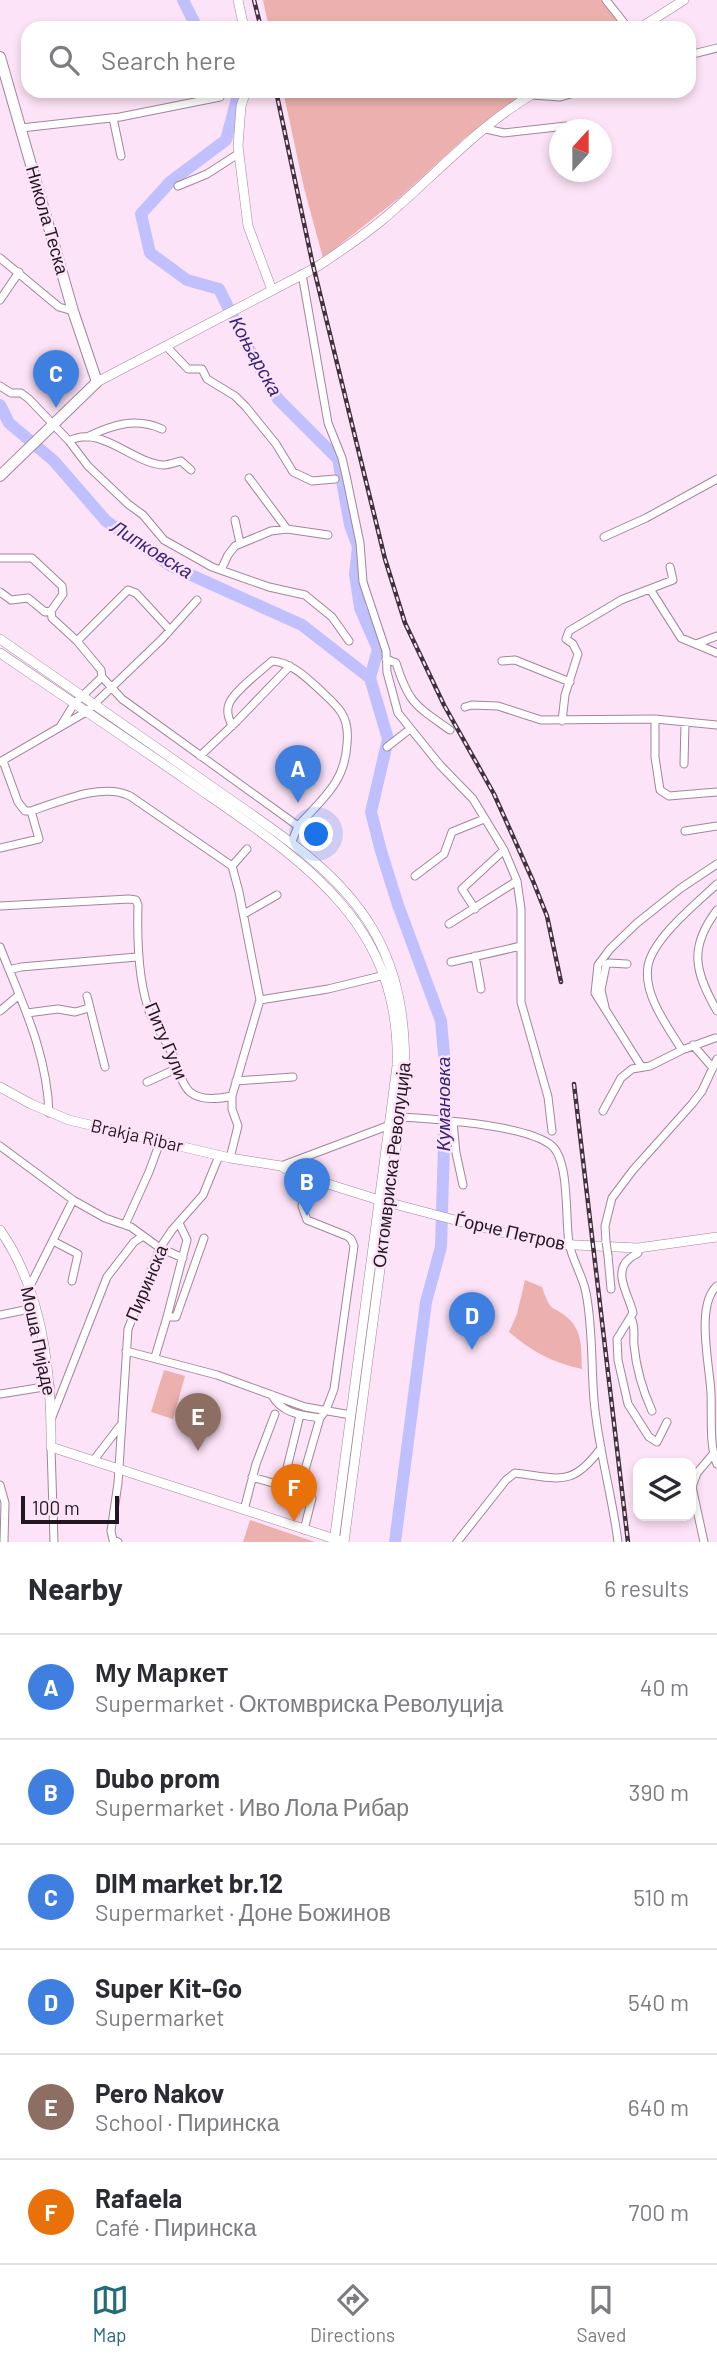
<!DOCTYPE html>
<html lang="en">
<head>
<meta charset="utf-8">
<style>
	body { margin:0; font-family:Barlow,sans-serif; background:#f7f7f7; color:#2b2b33 }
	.controls { position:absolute; right:21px; bottom:21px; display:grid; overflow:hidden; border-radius:14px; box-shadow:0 4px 10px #0003 }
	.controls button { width:63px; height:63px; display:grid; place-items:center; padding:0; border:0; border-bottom:2px solid #e1e1e2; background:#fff; color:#2b2b33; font:35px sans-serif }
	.compass { position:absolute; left:549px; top:119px; width:63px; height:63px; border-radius:50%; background:#fff; box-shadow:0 4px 10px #0003; rotate:21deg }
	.scale { position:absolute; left:21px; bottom:18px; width:98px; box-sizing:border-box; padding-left:7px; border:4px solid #221720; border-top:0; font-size:19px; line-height:24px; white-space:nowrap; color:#221720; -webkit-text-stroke:5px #fde3f7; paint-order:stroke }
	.you { position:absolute; left:317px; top:835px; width:24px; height:24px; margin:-18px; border:5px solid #fff; border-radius:50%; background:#1a73e8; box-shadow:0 0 0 10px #1a73e833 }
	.badge { display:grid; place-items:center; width:46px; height:46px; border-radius:50%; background:#236b78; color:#fff; font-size:23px; font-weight:700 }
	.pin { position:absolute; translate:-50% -58px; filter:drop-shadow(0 2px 4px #0008) }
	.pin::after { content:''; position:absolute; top:37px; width:24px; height:21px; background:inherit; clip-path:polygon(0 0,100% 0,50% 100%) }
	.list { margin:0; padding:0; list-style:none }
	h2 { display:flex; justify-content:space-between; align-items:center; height:91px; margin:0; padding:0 28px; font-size:30px }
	h2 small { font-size:23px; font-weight:400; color:#7c7c81 }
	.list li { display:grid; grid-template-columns:46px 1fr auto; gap:21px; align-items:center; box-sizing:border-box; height:105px; padding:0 28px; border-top:2px solid #e1e1e2 }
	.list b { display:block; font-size:26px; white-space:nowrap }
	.list p { margin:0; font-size:23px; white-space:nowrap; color:#7c7c81 }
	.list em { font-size:23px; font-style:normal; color:#7c7c81 }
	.icon { flex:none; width:38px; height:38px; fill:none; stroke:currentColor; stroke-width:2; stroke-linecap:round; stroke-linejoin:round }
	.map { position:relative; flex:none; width:717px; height:1542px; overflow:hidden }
	.search { position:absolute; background:#fff; box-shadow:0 4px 10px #0003; left:21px; right:21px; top:21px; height:77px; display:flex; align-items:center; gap:18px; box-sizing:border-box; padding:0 24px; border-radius:21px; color:#7c7c81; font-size:26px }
	.sheet { height:721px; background:#fff }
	nav { display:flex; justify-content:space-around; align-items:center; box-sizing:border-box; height:98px; border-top:2px solid #e1e1e2; background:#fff; font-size:19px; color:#7c7c81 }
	nav a { display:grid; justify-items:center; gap:4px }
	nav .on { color:#236b78 }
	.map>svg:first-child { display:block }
</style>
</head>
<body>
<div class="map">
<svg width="717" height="1542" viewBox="0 0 717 1542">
	<rect width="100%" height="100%" fill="#fde3f7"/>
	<path fill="#ecb1ae" d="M 263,0 L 603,0 L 626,28 L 269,28 Z
		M 283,91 L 532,91 L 466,137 L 399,198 L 323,258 L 304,188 Z
		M 525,1280 L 542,1287 C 552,1317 553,1303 570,1320 C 583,1333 581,1352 582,1369 C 553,1363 531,1351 509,1332 L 517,1314 Z
		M 164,1370 L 185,1376 L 173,1419 L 151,1412 Z
		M 250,1520 L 315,1542 L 243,1542 Z"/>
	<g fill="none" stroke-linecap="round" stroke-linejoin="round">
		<path stroke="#c1c0ff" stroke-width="12" d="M 183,0 L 197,28
			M 239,91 L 226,140 L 170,182 L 141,214 L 150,253 L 187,280 L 219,289 L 252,355 L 278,399 L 338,459 L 350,525 L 358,547 L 355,574 L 360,608 L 378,649 L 370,678
			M 0,405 L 9,423 L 54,461 L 106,521 L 171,566 L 302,625 L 370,678
			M 370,678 L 388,739 L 371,812 L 381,851 L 398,905 L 441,1021 L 446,1075 L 441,1247 L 426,1302 L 395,1542"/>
		<g stroke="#a2859c" stroke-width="9">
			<path id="minor" d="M 606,0 L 628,28
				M 689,55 L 717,48
				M 532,95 L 560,97 L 581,91
				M 113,118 L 121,156
				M 21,128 L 120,117 L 220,97
				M 486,129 L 504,133 L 566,126
				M 178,186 L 207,174 L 238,154
				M 0,258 L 59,307 L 73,311
				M 302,274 L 328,423 L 342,458 L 347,480 L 360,543 L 363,582 L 386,651 L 387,672 L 398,713 L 440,765 L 473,799 L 504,850 L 517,881 L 521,909 L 521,1002 L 548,1097 L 552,1131
				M 0,300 L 19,272
				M 166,346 L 188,369 L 202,369 L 207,379 L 235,396 L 246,407 L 276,444 L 293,472 L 312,481 L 335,479
				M 0,386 L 11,393 L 21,393 L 29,399 L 69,441 L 88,466 L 128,504 L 143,515 L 164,540 L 212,567 L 269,587 L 305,595 L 332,617 L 349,641
				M 87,437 C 112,425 135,417 162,429
				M 69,441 C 101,424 133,464 164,465 C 169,465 176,462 181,461 L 191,470
				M 249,478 L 287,529
				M 235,520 L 240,543
				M 604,537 L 646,518 L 717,479
				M 0,558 L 32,558 L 62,586 L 63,594 L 51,611 L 52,618 L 77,641
				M 221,570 L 228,555 L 235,546 L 271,531 L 287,529 L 328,535
				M 650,589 L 681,638 L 717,653
				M 0,592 L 11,600 L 28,598 L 45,612 L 51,611
				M 170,630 L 136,593 L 128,590 L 77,641 L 101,670 L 102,677 L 122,699 L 298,826 L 291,844
				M 696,644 L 717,636
				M 386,659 L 396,663 C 409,704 416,706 450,730
				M 502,661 L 515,660 L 570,682
				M 465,707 L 472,705 L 498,706 L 541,720 L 655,719 L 717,725
				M 655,719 L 655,757 L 660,790 L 669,796 L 717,792
				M 562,721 L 565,695 L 578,654 L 573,644 L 566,639 L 569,631 L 621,600 L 673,580 L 670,567
				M 232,726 C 229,719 226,712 229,704 C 234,691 261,671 272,661 C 290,662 306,677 318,688 C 326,696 335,703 341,712 C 347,721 348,734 347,744 C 345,783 322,799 298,826
				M 60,727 L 74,704 L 102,677
				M 387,747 L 410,729
				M 200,756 L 237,721 L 290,666
				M 3,761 L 18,802 L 25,811 L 31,811
				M 0,762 L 86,712 L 162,639 L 197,600
				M 684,764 L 685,723
				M 685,831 L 717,826
				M 0,848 L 39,839 L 31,811 C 59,802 102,782 130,796 L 232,866 L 239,892 L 260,1000 L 232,1096 L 232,1109 L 238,1126 L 230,1158
				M 232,866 L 247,849
				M 415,876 L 444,854 L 452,832 L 484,819
				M 0,906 L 129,899 L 136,900 L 138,905 C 137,939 138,984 151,1016 C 158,1030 168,1044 174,1058 C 179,1069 181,1084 190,1092 C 201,1101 219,1099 232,1096
				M 475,909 L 462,889 L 504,850
				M 717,910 C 688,948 695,972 717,1011
				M 244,914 L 277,895
				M 449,924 L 517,881
				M 0,947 C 22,1003 47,1052 49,1113
				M 475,956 L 481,989
				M 451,962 L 521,946
				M 9,970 L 21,967 L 137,957
				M 87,996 L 105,1067
				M 260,1000 L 328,989 L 385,975
				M 605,1007 L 601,990 L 606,965 L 609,963 L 627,964
				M 0,1011 L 19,995
				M 27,1013 L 58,1009 L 75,1012 L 89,1008
				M 693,1045 L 713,1068
				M 682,1050 C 668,1027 643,995 648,966 C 653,938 697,903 717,884
				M 641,1066 L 595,993 L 598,965 L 610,949 L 637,923 L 681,888 L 717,864
				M 236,1081 L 293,1077
				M 147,1082 L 178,1068
				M 603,1111 L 621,1078 L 632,1069 L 650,1066 L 682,1050 L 715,1038
				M 400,1117 C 435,1119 525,1125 551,1145 C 570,1160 565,1219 569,1243 C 572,1260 583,1276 586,1293 C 593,1328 591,1364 594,1400 C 598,1448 612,1494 618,1542
				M 453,1122 L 456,1153 L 463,1185
				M 0,1146 L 73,1200 L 105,1218 L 131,1227 L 160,1248 L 183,1258
				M 281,1166 L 390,1125
				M 125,1225 L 149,1172 L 160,1142
				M 53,1241 L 78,1254 L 72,1281
				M 606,1242 L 605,1226 L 612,1198 L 633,1170 L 692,1104 L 702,1091 L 717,1059
				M 638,1248 L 638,1253 C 635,1255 631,1257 629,1259 C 612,1273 630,1297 633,1313 L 617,1339 L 618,1360 L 628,1404 L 649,1437 L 657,1442 L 667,1422
				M 608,1256 L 611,1289
				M 717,1286 C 695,1305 710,1367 711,1393 C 712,1413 709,1447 717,1464
				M 29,1288 L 73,1200
				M 0,1315 L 34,1308
				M 167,1317 L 187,1240 L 179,1223
				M 631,1318 C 636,1328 633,1335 634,1345 C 636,1367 643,1391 652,1411
				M 126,1351 L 217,1375 L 305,1407 L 351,1415
				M 155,1357 L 167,1317 L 176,1317 L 204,1238
				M 0,1394 L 50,1386
				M 272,1395 C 281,1413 300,1415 320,1418
				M 52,1417 L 107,1277 L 134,1242 L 143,1236
				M 51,1447 L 54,1542
				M 93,1461 L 120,1426
				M 285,1476 L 300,1415
				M 252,1477 L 294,1489
				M 302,1480 L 320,1418 L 326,1410 L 334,1389 L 354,1246 L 351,1239 L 347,1236 L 307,1220 L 302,1206 L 310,1179
				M 0,1485 L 5,1503 L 4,1542
				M 244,1510 L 256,1464 L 275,1414
				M 304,1530 L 312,1498
				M 118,1542 L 113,1540 L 111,1531 L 118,1483 L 128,1329 L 160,1248 L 172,1230 L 203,1195 L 219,1156
				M 457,1542 L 506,1480 L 515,1473 C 559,1478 572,1488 601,1448
				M 704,1542 L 692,1487 L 697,1473 L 714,1453"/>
		</g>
		<g stroke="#a2859c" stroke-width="10">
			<path id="tertiary" d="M 238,0 L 244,28
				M 640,28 L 684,0
				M 246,91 L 241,106 L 238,146 L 248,226 L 272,290
				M 97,382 L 315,268 C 338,253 360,238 381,221 C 433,178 479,124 538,91
				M 0,639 C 72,689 143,738 214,788 C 270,828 336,867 372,928 C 401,976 407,1031 404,1087 L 344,1542 L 51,1447 C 52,1374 43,1291 0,1230
				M 0,653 C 62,695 123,736 185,779 C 292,854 402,916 397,1066 L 334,1542
				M 0,1087 L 31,1104 L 69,1120 L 230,1158 L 281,1166 L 293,1173 L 379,1200 L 508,1234 L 555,1244 L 638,1248 L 717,1237"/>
		</g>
		<g stroke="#a2859c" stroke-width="12">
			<path id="secondary" d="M 0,57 L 73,311 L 97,382 L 0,476"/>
		</g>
		<use href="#minor" stroke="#fff" stroke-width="7"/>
		<use href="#tertiary" stroke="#fff" stroke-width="9"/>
		<use href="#secondary" stroke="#fff" stroke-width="10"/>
		<g stroke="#3f323d" stroke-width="4.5">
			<path id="rail" d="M 254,0 L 261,28
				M 276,91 L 312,261 L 385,559 L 405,623 L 444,705 L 494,794 L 533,881 L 547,916 L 561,982
				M 574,1084 L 628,1542"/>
		</g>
		<use href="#rail" stroke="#fde3f7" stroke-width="2" stroke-dasharray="5" stroke-linecap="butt"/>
		<g stroke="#a2859c" stroke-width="9" stroke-linecap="butt">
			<path id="minor-bridge" d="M 606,1242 L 608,1256"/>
		</g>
		<use href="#minor-bridge" stroke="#fff" stroke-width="7"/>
	</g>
	<g text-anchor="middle" stroke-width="5" stroke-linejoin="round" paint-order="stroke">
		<g font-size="18" fill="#221720" stroke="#fde3f7">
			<text transform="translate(47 220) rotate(74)" y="6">Никола Теска</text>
			<text transform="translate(166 1041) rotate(67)" y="6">Питу Гули</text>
			<text transform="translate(137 1136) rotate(13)" y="6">Brakja Ribar</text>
			<text transform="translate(392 1165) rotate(-83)" y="6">Октомвриска Револуција</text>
			<text transform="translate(510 1232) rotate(13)" y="6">Ѓорче Петров</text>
			<text transform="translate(147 1283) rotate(-67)" y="6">Пиринска</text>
			<text transform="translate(38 1341) rotate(78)" y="6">Моша Пијаде</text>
		</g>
		<g font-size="19" font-style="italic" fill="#36257c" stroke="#fde3f7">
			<text transform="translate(256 356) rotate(61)" y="7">Коњарска</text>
			<text transform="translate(152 549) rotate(32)" y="7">Липковска</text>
			<text transform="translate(443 1104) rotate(-90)" y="7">Кумановка</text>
		</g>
	</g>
</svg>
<div class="controls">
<button><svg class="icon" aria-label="layers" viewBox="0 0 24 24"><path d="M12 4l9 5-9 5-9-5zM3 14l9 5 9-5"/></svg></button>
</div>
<svg class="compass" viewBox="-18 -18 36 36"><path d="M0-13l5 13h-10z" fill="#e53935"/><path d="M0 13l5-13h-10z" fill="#7c7c81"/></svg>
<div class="scale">100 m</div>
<div class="you"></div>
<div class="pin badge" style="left:298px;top:803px;background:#3f7fe0">A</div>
<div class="pin badge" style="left:307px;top:1216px;background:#3f7fe0">B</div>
<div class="pin badge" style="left:56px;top:408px;background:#3f7fe0">C</div>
<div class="pin badge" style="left:472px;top:1350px;background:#3f7fe0">D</div>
<div class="pin badge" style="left:198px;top:1451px;background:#8d6e63">E</div>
<div class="pin badge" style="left:294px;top:1522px;background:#e8710a">F</div>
<div class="search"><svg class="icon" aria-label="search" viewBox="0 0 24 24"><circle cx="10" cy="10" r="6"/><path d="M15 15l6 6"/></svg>Search here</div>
</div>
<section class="sheet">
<h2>Nearby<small>6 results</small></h2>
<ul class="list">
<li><span class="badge" style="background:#3f7fe0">A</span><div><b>Му Маркет</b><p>Supermarket · Октомвриска Револуција</p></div><em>40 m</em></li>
<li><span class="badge" style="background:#3f7fe0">B</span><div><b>Dubo prom</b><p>Supermarket · Иво Лола Рибар</p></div><em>390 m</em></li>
<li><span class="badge" style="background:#3f7fe0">C</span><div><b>DIM market br.12</b><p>Supermarket · Доне Божинов</p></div><em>510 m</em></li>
<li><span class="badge" style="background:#3f7fe0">D</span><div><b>Super Kit-Go</b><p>Supermarket</p></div><em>540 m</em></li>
<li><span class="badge" style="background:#8d6e63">E</span><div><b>Pero Nakov</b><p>School · Пиринска</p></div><em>640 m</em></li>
<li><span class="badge" style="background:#e8710a">F</span><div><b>Rafaela</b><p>Café · Пиринска</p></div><em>700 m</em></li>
</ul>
</section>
<nav>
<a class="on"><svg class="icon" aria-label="map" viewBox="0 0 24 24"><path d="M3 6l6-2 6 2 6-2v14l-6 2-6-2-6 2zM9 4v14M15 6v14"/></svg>Map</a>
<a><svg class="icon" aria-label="directions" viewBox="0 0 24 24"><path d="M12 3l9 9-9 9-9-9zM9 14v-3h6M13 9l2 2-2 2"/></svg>Directions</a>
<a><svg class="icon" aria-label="saved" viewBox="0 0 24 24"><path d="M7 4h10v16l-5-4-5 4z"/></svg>Saved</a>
</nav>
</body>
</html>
